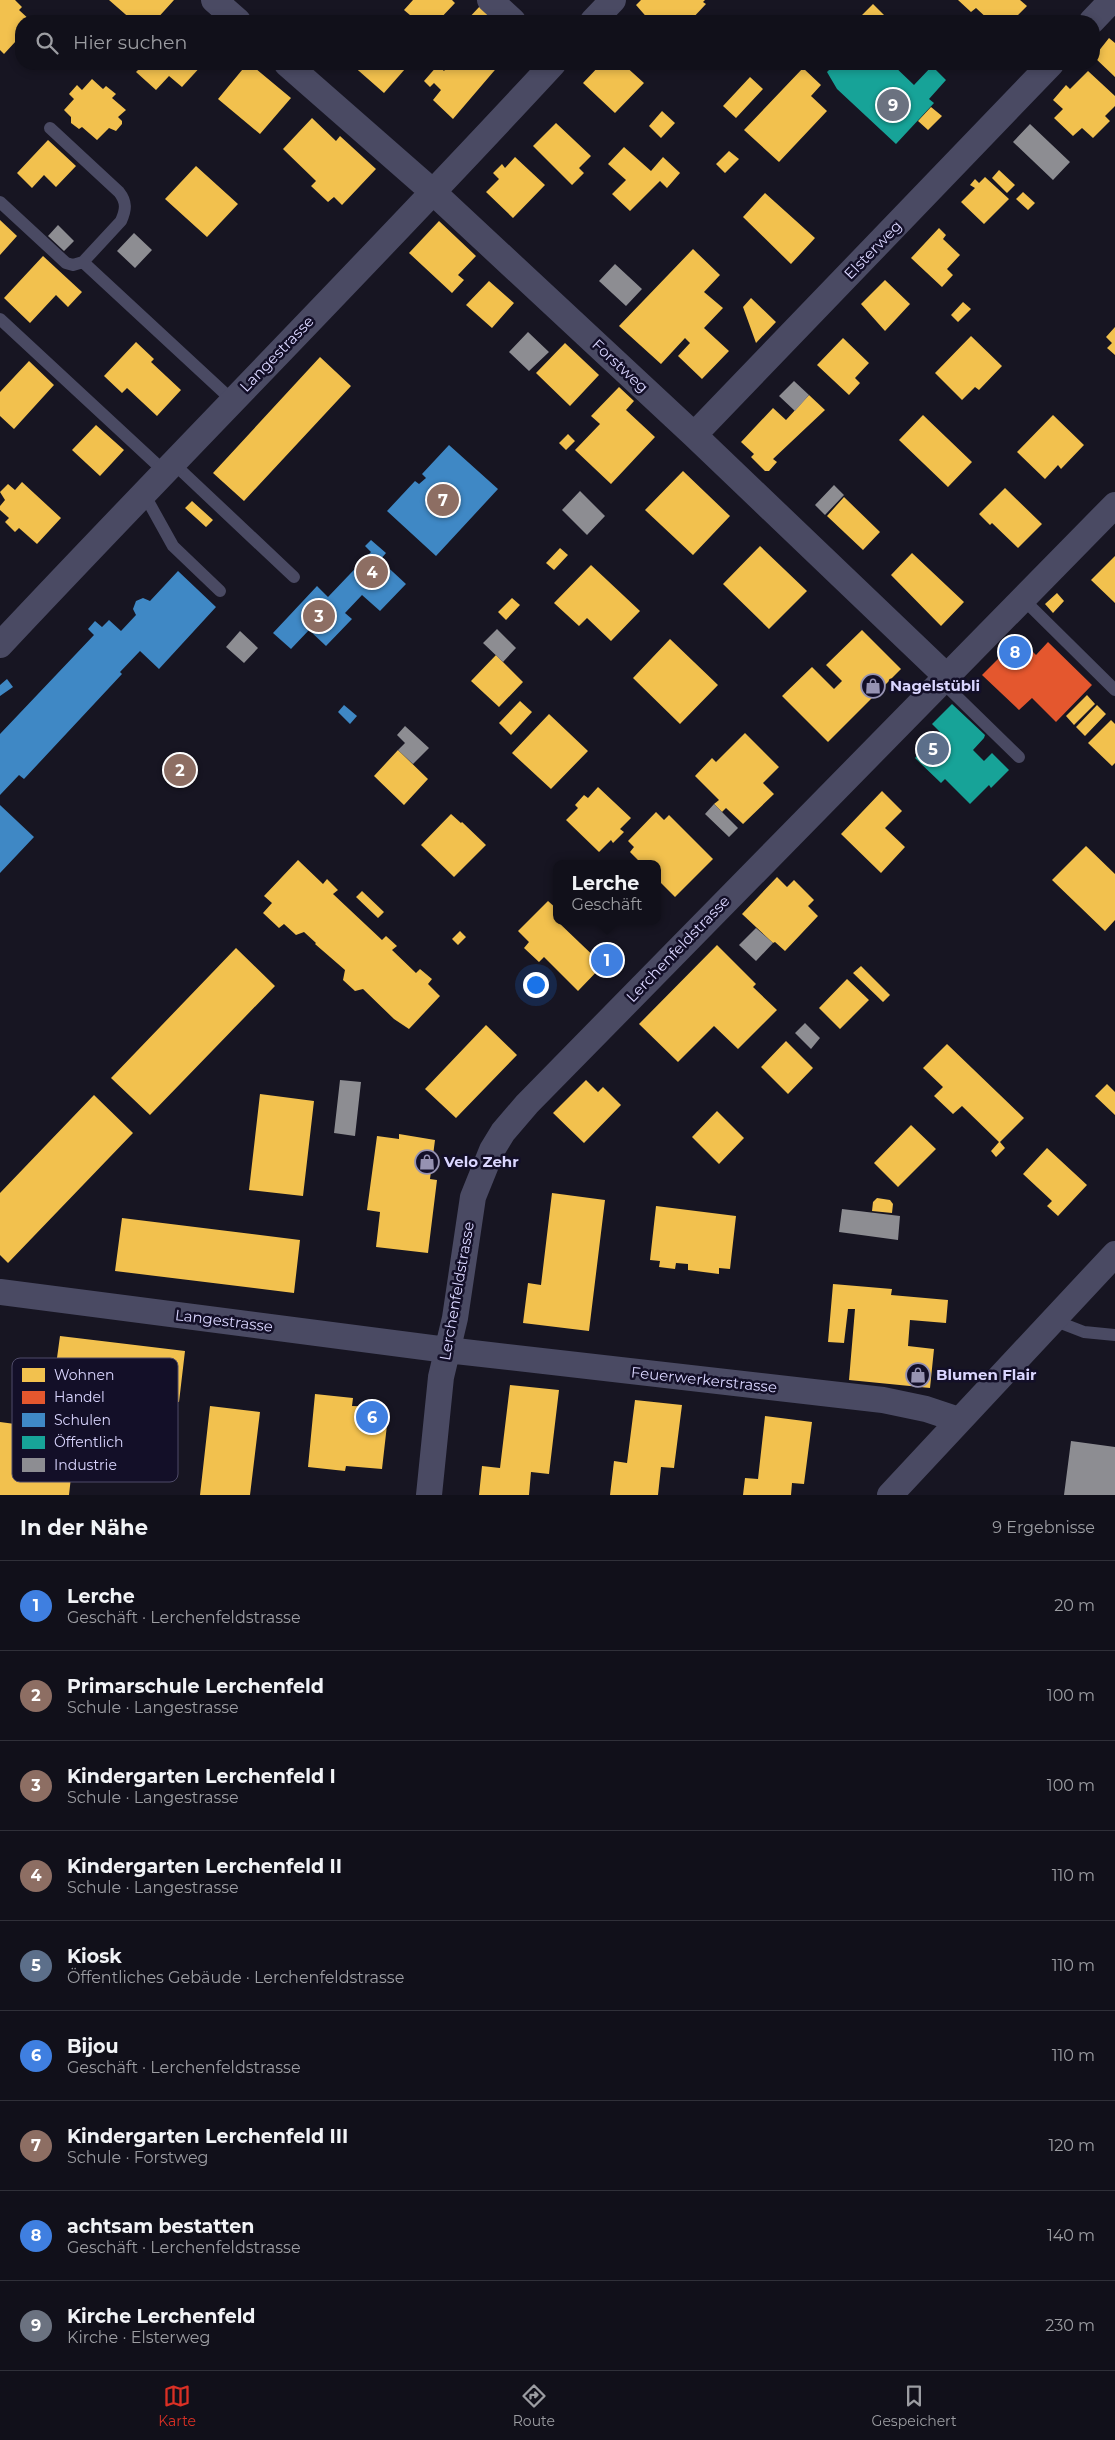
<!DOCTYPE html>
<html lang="de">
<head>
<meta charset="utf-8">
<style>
	body { margin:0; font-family:Montserrat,sans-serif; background:#1a1923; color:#f1f3f6 }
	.you { position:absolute; left:535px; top:984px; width:18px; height:18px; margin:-12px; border:4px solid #fff; border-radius:50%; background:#1a73e8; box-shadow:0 0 0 8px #1a73e833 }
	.badge { display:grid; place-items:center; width:32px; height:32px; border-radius:50%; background:#d93025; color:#fff; font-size:16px; font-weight:700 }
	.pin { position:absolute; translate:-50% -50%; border:2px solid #fff; box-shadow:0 1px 5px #0006 }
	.popup { position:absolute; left:553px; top:860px; width:108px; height:65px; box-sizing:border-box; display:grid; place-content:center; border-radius:10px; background:#11101a; filter:drop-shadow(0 1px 4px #0005); font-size:16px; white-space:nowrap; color:#9c9da2 }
	.popup b { font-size:19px; color:#f1f3f6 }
	.popup::after { content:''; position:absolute; left:50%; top:100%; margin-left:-10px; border:10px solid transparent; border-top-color:#11101a }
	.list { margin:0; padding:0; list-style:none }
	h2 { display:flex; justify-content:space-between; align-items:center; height:65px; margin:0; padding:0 20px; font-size:21px }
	h2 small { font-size:16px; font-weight:400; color:#9c9da2 }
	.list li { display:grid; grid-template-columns:32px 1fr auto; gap:15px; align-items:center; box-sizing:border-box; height:90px; padding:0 20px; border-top:1px solid #303039 }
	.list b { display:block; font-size:19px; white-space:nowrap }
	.list p { margin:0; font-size:16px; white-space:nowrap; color:#9c9da2 }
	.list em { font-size:16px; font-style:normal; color:#9c9da2 }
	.icon { flex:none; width:28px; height:28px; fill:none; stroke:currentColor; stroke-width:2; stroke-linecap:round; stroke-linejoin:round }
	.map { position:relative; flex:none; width:1115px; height:1495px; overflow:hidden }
	.search { position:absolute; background:#11101a; box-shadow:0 2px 8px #0003; left:15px; right:15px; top:15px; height:55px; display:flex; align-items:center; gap:12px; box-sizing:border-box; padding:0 18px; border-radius:20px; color:#9c9da2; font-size:19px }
	.sheet { height:875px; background:#11101a }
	nav { display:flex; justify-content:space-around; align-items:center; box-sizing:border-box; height:70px; border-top:1px solid #303039; background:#11101a; font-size:14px; color:#9c9da2 }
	nav a { display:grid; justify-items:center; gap:2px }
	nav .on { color:#d93025 }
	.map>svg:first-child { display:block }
</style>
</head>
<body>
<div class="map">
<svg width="1115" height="1495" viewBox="0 0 1115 1495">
	<rect width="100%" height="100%" fill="#171522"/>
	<path fill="#f2c14e" d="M 0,0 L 15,0 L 22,7 L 19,10 L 31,21 L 21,21 L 21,44 L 16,41 L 4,54 L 0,50 Z
		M 109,0 L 174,0 L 155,21 L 133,21 Z
		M 413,0 L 452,0 L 455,3 L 438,21 L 417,21 L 404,10 Z
		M 641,0 L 705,0 L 703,2 L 706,4 L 690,21 L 650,21 L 636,5 Z
		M 958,0 L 1020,0 L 1027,6 L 1012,21 L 990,21 L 976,8 L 971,12 Z
		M 873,4 L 890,21 L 866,21 L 861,16 Z
		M 481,5 L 500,21 L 466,21 Z
		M 1109,38 L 1115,43 L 1115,77 L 1094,57 Z
		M 144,64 L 203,64 L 182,87 L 169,76 L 156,90 L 136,72 Z
		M 247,64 L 250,64 L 291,98 L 260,134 L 218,99 Z
		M 351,64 L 399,64 L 405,69 L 384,93 Z
		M 450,64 L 500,64 L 453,119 L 433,100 L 441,90 L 434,83 L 430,87 L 424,81 L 438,65 L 444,71 Z
		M 601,64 L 623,64 L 644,83 L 615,113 L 583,83 Z
		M 803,68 L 821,85 L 811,96 L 827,111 L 779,162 L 744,130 Z
		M 1088,71 L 1115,96 L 1115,106 L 1105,116 L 1110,121 L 1093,138 L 1082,128 L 1073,136 L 1054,118 L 1063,109 L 1053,100 L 1066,85 L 1070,89 Z
		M 750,77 L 763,89 L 736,118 L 723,106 Z
		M 92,79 L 103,89 L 106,86 L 116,94 L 112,98 L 126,110 L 118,117 L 122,121 L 122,124 L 116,131 L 109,128 L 97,140 L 82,127 L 79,129 L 71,123 L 71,117 L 64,110 L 74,99 L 69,94 L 77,85 L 82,90 Z
		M 931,107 L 942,116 L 928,130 L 918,121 Z
		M 662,111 L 675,123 L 661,138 L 649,126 Z
		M 312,118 L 336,141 L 340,136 L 376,169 L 342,205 L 334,197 L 328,202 L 311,186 L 316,181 L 283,149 Z
		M 556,123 L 591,156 L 579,168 L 584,173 L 572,185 L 533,146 Z
		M 48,140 L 76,166 L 56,187 L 44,175 L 32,188 L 17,173 Z
		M 624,147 L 651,171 L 663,157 L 680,173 L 667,188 L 660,181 L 630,211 L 612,194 L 626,180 L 608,164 Z
		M 729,151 L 739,159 L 725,173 L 716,164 Z
		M 515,157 L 545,185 L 513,218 L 486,192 L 499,179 L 493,173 L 502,164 L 505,168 Z
		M 196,166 L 238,204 L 207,237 L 165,199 Z
		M 999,170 L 1015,185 L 1007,193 L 992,178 Z
		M 985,177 L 1009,199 L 984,224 L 961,202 L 975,188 L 970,185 L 975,179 L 979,183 Z
		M 1023,192 L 1035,203 L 1028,210 L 1016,199 Z
		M 765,193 L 815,238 L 791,264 L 743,217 Z
		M 0,220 L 17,236 L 0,255 Z
		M 439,221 L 476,256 L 458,275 L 464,280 L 452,293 L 409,253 Z
		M 939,228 L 946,235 L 943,239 L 960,255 L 947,269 L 953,275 L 942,287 L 911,258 Z
		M 693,249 L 720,275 L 704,292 L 723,308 L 704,328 L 729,351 L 702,379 L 678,356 L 690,343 L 685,338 L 661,364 L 619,326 Z
		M 43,256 L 82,292 L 68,307 L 56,295 L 30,323 L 4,298 Z
		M 885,280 L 910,304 L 885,331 L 861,304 Z
		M 489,281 L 514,303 L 492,328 L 466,305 Z
		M 751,298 L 776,322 L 756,343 L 743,307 Z
		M 963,302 L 971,309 L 958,322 L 951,315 Z
		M 1115,327 L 1115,355 L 1107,348 L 1112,343 L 1106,337 Z
		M 971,336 L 1002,366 L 979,390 L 975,387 L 962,400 L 935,373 Z
		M 843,338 L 869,363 L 855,378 L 860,383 L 849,395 L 817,365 Z
		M 136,342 L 154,359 L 151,362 L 181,390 L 157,416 L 127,388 L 122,393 L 104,376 Z
		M 565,343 L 599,375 L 570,406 L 536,373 Z
		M 320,357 L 351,386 L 244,501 L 213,473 Z
		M 29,361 L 54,385 L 14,429 L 0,416 L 0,392 Z
		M 619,387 L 634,401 L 626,410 L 655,437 L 611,484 L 575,450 L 600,424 L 591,416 Z
		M 809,395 L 825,410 L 773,459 L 777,462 L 769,471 L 765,471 L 751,457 L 754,454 L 741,442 L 773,408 L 786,420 Z
		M 923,415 L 972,462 L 948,487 L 899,440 Z
		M 1053,415 L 1084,445 L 1061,469 L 1058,465 L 1045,479 L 1017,452 Z
		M 96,425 L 124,450 L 100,476 L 72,450 Z
		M 568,434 L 575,441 L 566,450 L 559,443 Z
		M 683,471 L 730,516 L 693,555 L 645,510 Z
		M 22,482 L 61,518 L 37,544 L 19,528 L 15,532 L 5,522 L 9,518 L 0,510 L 0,506 L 5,500 L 0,492 L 8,484 L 15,490 Z
		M 1005,488 L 1042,524 L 1018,548 L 992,523 L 990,525 L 979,514 Z
		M 844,497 L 880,532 L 863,550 L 827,516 Z
		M 192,501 L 213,520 L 206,527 L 185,508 Z
		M 760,546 L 807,591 L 769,629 L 723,584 Z
		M 560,548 L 568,555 L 554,570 L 546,563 Z
		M 912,553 L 964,602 L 941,626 L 891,575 Z
		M 1115,556 L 1115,603 L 1091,580 Z
		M 591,565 L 640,611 L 611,641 L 587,618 L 579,626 L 554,603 Z
		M 1057,593 L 1064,601 L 1053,613 L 1045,604 Z
		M 512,598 L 520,605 L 506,620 L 498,612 Z
		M 862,630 L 901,669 L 828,742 L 782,696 L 812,667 L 834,689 L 842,681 L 826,665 Z
		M 670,639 L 718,685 L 680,724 L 633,678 Z
		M 496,655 L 523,682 L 499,707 L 471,681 Z
		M 1087,695 L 1095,704 L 1074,725 L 1066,716 Z
		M 520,701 L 532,712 L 511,735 L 499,723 Z
		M 1097,705 L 1106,714 L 1085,736 L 1076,727 Z
		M 549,714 L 588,751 L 551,789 L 512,753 Z
		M 1111,720 L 1115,724 L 1115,763 L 1112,766 L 1088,743 Z
		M 745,733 L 779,767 L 763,783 L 774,794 L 743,824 L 726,808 L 722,812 L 714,804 L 719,800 L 695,776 L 712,758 L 716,762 Z
		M 398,750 L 428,779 L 404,805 L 374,776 Z
		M 598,787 L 631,818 L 620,829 L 624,832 L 613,843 L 611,840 L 599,852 L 566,820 L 578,808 L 575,805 L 584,795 L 588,798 Z
		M 882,791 L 902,811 L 885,828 L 905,847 L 881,873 L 841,834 Z
		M 656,812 L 664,820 L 669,815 L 713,859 L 675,897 L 657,879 L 657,864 L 642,864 L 630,852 L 634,847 L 628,841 Z
		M 451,814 L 461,823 L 462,822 L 486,845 L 454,877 L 421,845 Z
		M 1086,846 L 1115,874 L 1115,920 L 1105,931 L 1052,880 Z
		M 298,860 L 323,884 L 327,879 L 338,890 L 333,894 L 382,940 L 386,936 L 397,946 L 392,950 L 416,973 L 420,969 L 432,979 L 428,984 L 440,996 L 409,1029 L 394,1019 L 363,989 L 355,991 L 343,980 L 345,970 L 315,944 L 316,943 L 304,932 L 296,935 L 284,924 L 279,928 L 263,913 L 272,903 L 264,896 Z
		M 777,877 L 787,887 L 794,880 L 814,900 L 808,906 L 818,916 L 785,951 L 775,942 L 773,943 L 742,914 Z
		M 362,891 L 384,912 L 378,918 L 356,897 Z
		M 548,901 L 557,909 L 555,918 L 557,921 L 603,965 L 578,991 L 544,957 L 539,962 L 524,948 L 529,942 L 518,931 Z
		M 460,931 L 466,937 L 458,945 L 452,939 Z
		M 717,945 L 756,984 L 753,987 L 777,1010 L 738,1049 L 714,1026 L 678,1062 L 639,1024 Z
		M 236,948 L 275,986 L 150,1115 L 111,1078 Z
		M 861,966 L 890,995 L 883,1002 L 853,973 Z
		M 847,979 L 869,1000 L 840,1029 L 819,1008 Z
		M 486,1025 L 517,1055 L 456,1118 L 425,1089 Z
		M 786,1041 L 813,1068 L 788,1094 L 761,1067 Z
		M 947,1044 L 1024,1118 L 1000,1142 L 1005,1148 L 996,1157 L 991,1151 L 999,1142 L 962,1106 L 953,1114 L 934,1096 L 943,1087 L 923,1068 Z
		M 586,1080 L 598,1092 L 603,1087 L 621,1105 L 584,1143 L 553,1113 Z
		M 1107,1084 L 1115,1092 L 1115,1115 L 1095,1096 Z
		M 260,1094 L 314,1101 L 303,1196 L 249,1190 Z
		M 94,1095 L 133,1133 L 8,1263 L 0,1255 L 0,1193 Z
		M 717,1111 L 744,1138 L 719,1164 L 692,1137 Z
		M 911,1125 L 936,1149 L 898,1187 L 874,1163 Z
		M 399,1134 L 435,1140 L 430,1179 L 437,1180 L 428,1253 L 376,1247 L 380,1212 L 367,1210 L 377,1136 L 399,1139 Z
		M 1047,1148 L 1087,1185 L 1058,1216 L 1047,1206 L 1052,1201 L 1023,1174 Z
		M 552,1193 L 605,1200 L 589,1331 L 523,1323 L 528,1283 L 541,1285 Z
		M 877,1198 L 890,1200 L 893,1204 L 892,1213 L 872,1211 L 873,1202 Z
		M 656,1206 L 736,1216 L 730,1269 L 719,1268 L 719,1274 L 688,1270 L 688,1264 L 676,1263 L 675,1269 L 659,1267 L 660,1261 L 650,1260 Z
		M 122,1218 L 300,1240 L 294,1293 L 115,1271 Z
		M 833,1284 L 892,1289 L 891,1295 L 948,1300 L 946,1323 L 910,1320 L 908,1346 L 934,1349 L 930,1388 L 849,1380 L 855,1309 L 848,1309 L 844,1343 L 828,1342 Z
		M 60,1336 L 185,1351 L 179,1402 L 53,1387 Z
		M 510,1385 L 559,1390 L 549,1474 L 531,1472 L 529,1495 L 479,1495 L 482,1466 L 500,1468 Z
		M 315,1394 L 353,1398 L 352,1406 L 383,1407 L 381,1424 L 387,1425 L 382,1469 L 346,1466 L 345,1471 L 308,1467 Z
		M 635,1400 L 682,1405 L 674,1468 L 661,1467 L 658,1495 L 610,1495 L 614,1461 L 627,1463 Z
		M 210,1406 L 260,1412 L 250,1495 L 200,1495 Z
		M 765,1416 L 812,1422 L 804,1484 L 792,1483 L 791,1495 L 743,1495 L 745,1478 L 758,1479 Z
		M 0,1422 L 15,1424 L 14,1430 L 26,1431 L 25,1442 L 46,1445 L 43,1474 L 71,1477 L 69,1495 L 0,1495 Z"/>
	<path fill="#e4572e" d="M 1019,638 L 1036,655 L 1048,642 L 1092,685 L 1056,722 L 1032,698 L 1019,710 L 982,675 Z"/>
	<path fill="#3f88c5" d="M 449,445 L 498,489 L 436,556 L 387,511 L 415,481 L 419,484 L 426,478 L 422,474 Z
		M 371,540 L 386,553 L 380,560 L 406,584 L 380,611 L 362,595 L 345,613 L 352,619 L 326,646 L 309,630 L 291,649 L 273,633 L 317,586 L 328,597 L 371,552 L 365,546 Z
		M 178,571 L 216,607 L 159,669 L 140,651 L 120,672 L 122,674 L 24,779 L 19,775 L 0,795 L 0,734 L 94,635 L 88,629 L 95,621 L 102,627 L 109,620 L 121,631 L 136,615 L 133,609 L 136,601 L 143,598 L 150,601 Z
		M 7,679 L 13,687 L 0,696 L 0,685 Z
		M 344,705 L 357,716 L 350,724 L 338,712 Z
		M 0,805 L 34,837 L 0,873 Z"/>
	<path fill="#17a398" d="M 835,64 L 892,64 L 914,85 L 932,66 L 946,80 L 929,99 L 934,103 L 896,144 L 837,89 L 827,72 Z
		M 952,704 L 985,735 L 984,738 L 973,750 L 984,761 L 992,753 L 1009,770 L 991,788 L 989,785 L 970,804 L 945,779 L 941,783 L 915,758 L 940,732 L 932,724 Z"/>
	<path fill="#8d8d92" d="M 1030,124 L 1070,162 L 1053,180 L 1013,142 Z
		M 58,225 L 74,241 L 64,251 L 48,236 Z
		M 134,233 L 152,250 L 135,268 L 117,251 Z
		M 615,264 L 642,289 L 626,306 L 599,281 Z
		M 528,332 L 549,352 L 529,371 L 509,352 Z
		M 794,381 L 809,395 L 795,411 L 779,396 Z
		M 834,485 L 844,495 L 825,515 L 815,505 Z
		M 580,491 L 605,516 L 587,535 L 562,510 Z
		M 497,629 L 516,648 L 503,662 L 483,643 Z
		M 240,631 L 258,648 L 244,663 L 226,647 Z
		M 405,726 L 429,748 L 413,764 L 398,750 L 405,743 L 397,735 Z
		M 714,804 L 738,828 L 729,837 L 705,814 Z
		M 756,928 L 773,943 L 756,961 L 739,945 Z
		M 805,1023 L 820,1038 L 811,1049 L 795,1033 Z
		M 340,1080 L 361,1082 L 355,1136 L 334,1133 Z
		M 842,1209 L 900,1216 L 898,1240 L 839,1232 Z
		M 1071,1441 L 1115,1447 L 1115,1495 L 1064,1495 Z"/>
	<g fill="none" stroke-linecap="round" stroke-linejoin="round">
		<path stroke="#4a4a63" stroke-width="12" d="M 50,128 L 119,192 C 127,202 126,210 121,221 L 83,262
			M 0,202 L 66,263 L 73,265 L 83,262 L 232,400
			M 0,319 L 165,472
			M 173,463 L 294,577
			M 143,492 L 173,546 L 220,591
			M 1023,599 L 1115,690
			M 941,681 L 1019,757
			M 1053,1320 L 1084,1332 L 1115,1335"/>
		<path stroke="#4a4a63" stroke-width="26" d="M 214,0 L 238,21
			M 490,0 L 513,21
			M 593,21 L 613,0
			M 1092,21 L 1112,0
			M 287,64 L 433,192 L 694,435 L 946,676
			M 694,435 L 1051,64
			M 0,645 C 183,450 372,260 553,64
			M 0,1292 L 447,1350 L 883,1400 L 926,1409 L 959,1420
			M 429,1495 L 441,1377 L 455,1318 L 473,1197 L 492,1150 L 503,1132 L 527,1104 L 1115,505
			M 890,1495 L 1115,1254"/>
	</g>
	<defs>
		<g id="shop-ring" transform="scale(1.25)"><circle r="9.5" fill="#130f28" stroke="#9692b2" stroke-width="1.5"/><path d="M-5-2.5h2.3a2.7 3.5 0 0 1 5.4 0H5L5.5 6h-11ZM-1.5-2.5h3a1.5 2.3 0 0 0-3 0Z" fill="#9692b2"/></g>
	</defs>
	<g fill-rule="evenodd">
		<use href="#shop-ring" x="873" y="686"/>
		<use href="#shop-ring" x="427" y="1162"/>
		<use href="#shop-ring" x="918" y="1375"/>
	</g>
	<g text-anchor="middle" stroke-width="5" stroke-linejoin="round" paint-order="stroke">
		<g font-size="15" fill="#dad6ff" stroke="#130f28">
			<text transform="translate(873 250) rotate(-46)" y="5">Elsterweg</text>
			<text transform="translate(277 354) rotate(-46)" y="5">Langestrasse</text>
			<text transform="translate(620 366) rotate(43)" y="5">Forstweg</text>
			<text transform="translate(678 949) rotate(-46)" y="5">Lerchenfeldstrasse</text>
			<text transform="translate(457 1291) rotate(-80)" y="5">Lerchenfeldstrasse</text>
			<text transform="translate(224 1321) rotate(7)" y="5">Langestrasse</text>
			<text transform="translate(704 1380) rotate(6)" y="5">Feuerwerkerstrasse</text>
		</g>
		<g font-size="15" font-weight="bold" fill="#dad6ff" stroke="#130f28" text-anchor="start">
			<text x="890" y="691">Nagelstübli</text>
			<text x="444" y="1167">Velo Zehr</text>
			<text x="936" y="1380">Blumen Flair</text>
		</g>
	</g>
	<rect x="12" y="1358" width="166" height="124" rx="8" fill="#130f28" stroke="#4f4b68" stroke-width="1"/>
	<rect x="22" y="1368" width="23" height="14" fill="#f2c14e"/>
	<rect x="22" y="1391" width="23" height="13" fill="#e4572e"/>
	<rect x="22" y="1413" width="23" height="14" fill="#3f88c5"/>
	<rect x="22" y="1436" width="23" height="13" fill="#17a398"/>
	<rect x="22" y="1458" width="23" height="14" fill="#8d8d92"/>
	<g font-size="14" fill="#dad6ff">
		<text x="54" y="1380">Wohnen</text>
		<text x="54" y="1402">Handel</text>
		<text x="54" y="1425">Schulen</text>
		<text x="54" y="1447">Öffentlich</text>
		<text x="54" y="1470">Industrie</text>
	</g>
</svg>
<div class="you"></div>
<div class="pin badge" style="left:607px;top:960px;background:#3f7fe0">1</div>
<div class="popup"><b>Lerche</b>Geschäft</div>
<div class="pin badge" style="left:180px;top:770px;background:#8d6e63">2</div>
<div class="pin badge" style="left:319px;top:616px;background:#8d6e63">3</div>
<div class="pin badge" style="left:372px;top:572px;background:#8d6e63">4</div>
<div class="pin badge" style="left:933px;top:749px;background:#5c6f8a">5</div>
<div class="pin badge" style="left:372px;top:1417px;background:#3f7fe0">6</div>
<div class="pin badge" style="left:443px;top:500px;background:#8d6e63">7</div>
<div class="pin badge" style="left:1015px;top:652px;background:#3f7fe0">8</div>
<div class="pin badge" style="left:893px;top:105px;background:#6b7280">9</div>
<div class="search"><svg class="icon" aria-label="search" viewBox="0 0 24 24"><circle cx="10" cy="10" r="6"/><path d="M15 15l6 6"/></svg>Hier suchen</div>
</div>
<section class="sheet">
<h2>In der Nähe<small>9 Ergebnisse</small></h2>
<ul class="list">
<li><span class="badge" style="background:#3f7fe0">1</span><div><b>Lerche</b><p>Geschäft · Lerchenfeldstrasse</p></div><em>20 m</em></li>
<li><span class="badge" style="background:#8d6e63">2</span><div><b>Primarschule Lerchenfeld</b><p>Schule · Langestrasse</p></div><em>100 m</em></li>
<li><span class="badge" style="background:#8d6e63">3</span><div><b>Kindergarten Lerchenfeld I</b><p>Schule · Langestrasse</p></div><em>100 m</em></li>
<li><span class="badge" style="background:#8d6e63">4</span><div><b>Kindergarten Lerchenfeld II</b><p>Schule · Langestrasse</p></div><em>110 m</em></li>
<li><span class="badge" style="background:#5c6f8a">5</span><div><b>Kiosk</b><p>Öffentliches Gebäude · Lerchenfeldstrasse</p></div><em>110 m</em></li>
<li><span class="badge" style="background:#3f7fe0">6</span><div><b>Bijou</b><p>Geschäft · Lerchenfeldstrasse</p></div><em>110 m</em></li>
<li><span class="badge" style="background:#8d6e63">7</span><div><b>Kindergarten Lerchenfeld III</b><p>Schule · Forstweg</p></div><em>120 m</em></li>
<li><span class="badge" style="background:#3f7fe0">8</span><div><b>achtsam bestatten</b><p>Geschäft · Lerchenfeldstrasse</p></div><em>140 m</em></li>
<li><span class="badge" style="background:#6b7280">9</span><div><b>Kirche Lerchenfeld</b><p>Kirche · Elsterweg</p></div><em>230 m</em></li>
</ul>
</section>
<nav>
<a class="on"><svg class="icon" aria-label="map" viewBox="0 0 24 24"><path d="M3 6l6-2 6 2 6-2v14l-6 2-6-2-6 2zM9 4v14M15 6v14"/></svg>Karte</a>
<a><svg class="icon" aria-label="directions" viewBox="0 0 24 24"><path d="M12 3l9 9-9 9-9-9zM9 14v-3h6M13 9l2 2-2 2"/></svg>Route</a>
<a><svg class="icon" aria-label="saved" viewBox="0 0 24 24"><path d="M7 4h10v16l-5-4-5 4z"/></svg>Gespeichert</a>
</nav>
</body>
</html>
